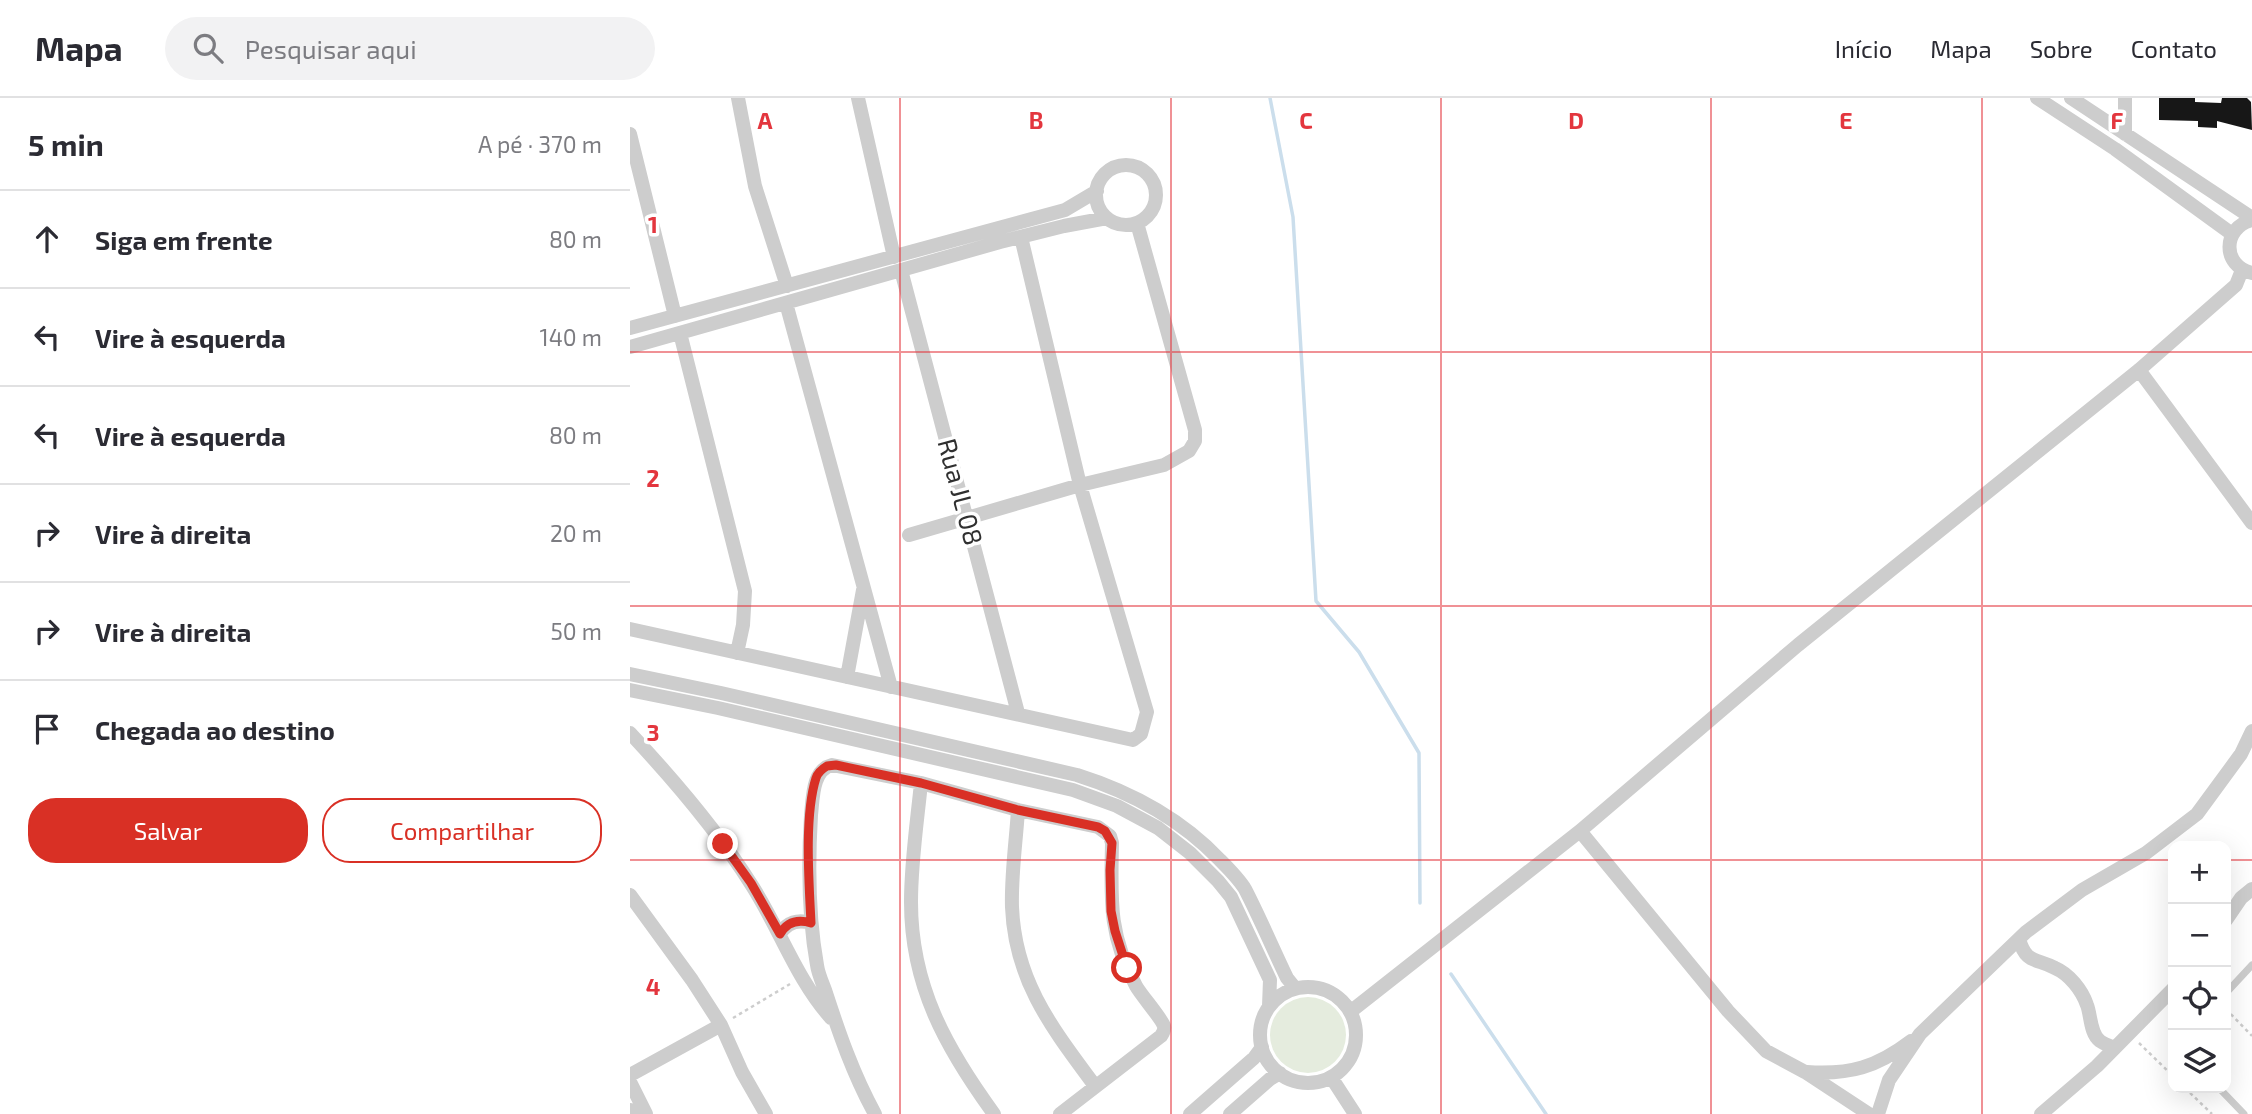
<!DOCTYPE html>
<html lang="pt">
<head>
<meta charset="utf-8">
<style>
	body { margin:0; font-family:"Exo 2",sans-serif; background:#f2f2f3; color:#2b2b33 }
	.controls { position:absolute; right:21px; bottom:21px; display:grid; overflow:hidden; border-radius:14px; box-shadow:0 7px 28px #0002 }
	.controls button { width:63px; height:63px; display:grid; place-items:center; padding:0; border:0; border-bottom:2px solid #e1e1e2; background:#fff; color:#2b2b33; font:35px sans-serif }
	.stop { position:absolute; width:21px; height:21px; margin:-16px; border:5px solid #d93025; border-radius:50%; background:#fff }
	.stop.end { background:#d93025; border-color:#fff; box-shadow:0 2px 7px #0008 }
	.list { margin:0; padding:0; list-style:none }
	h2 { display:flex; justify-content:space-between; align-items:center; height:91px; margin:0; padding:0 28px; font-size:30px }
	h2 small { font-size:23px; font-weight:400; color:#7c7c81 }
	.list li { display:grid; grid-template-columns:46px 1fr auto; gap:21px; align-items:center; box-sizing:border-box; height:98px; padding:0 28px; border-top:2px solid #e1e1e2 }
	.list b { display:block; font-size:26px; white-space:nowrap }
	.list em { font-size:23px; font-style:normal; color:#7c7c81 }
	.actions { display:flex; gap:14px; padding:21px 28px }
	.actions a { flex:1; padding:16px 0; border:2px solid #d93025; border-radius:28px; text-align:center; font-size:24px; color:#d93025 }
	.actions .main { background:#d93025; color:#fff }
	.icon { flex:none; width:38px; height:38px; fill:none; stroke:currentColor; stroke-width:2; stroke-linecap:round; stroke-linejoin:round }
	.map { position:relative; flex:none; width:1622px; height:1016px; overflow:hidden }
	header { display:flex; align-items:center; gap:42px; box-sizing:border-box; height:98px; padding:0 35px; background:#fff; border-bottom:2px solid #e1e1e2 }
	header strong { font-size:33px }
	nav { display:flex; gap:38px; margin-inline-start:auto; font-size:24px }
	.search { width:490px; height:63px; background:#f2f2f3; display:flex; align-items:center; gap:18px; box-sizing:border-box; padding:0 24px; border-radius:38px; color:#7c7c81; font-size:26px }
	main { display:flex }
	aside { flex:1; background:#fff }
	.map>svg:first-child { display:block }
</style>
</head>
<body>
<header>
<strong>Mapa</strong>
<div class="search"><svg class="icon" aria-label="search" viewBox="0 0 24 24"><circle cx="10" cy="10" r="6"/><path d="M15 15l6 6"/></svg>Pesquisar aqui</div>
<nav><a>Início</a><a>Mapa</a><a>Sobre</a><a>Contato</a></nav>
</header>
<main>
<aside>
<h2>5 min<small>A pé · 370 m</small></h2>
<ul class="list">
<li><svg class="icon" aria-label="ahead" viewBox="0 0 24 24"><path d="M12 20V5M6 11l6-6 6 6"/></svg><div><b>Siga em frente</b></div><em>80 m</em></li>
<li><svg class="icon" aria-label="left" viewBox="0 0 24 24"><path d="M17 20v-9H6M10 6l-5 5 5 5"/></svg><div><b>Vire à esquerda</b></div><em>140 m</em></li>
<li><svg class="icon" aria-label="left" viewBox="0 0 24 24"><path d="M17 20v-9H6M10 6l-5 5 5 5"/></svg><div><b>Vire à esquerda</b></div><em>80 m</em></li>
<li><svg class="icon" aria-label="right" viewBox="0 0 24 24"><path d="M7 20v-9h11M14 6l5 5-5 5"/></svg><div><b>Vire à direita</b></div><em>20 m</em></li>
<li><svg class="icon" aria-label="right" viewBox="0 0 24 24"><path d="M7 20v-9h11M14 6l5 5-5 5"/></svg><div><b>Vire à direita</b></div><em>50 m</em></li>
<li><svg class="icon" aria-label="arrive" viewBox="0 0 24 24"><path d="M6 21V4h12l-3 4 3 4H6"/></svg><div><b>Chegada ao destino</b></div></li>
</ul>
<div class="actions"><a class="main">Salvar</a><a>Compartilhar</a></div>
</aside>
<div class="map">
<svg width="1622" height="1016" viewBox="0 0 1622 1016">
	<rect width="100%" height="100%" fill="#fff"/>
	<path fill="#e5ecde" d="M640 937a38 38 0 1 1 76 0a38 38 0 1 1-76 0Z"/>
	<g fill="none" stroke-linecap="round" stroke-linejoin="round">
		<path stroke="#cbdeec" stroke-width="3.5" d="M 640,0 L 663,119 L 686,503 L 729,554 L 789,655 L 790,805
			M 821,876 L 916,1016"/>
	</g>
	<path fill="#171717" d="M 1529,0 L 1565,0 L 1565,4 L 1591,5 L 1592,0 L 1617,0 L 1621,4 L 1622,32 L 1587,23 L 1587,30 L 1568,29 L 1568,23 L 1529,22 Z"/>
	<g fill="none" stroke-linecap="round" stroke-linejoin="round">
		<path stroke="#cdcdcd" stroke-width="2.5" stroke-dasharray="3.5 3.5" stroke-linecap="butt" d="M 1596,911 L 1622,938
			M 103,920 L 160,886
			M 1509,945 L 1543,978
			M 1555,990 L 1582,1016"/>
		<path stroke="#cdcdcd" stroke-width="7" d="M 1596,895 L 1622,867
			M 1589,990 L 1614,1016"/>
		<path stroke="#cdcdcd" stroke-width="14" d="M 108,0 L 125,88 L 157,188
			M 228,0 L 264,159
			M 1407,0 L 1485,51 L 1602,136
			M 1441,0 L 1622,120
			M 0,36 L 45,218
			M 1495,36 L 1495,0
			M466 97a30 30 0 1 1 60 0a30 30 0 1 1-60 0Z
			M 1622,122 C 1592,130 1592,168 1622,175
			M 271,172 L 388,615
			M 156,205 L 261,589
			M 0,230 L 435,112 L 467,93
			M 50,235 L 115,493 L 113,527 L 107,555
			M 0,249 L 370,144 L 434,128 L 477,120
			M 1509,272 L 1622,425
			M 279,437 L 450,387 L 534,367 L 559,353 L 565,343 L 565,332 L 507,125
			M 0,531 L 503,642 L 511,636 L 517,614 L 450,387 L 391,139
			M 0,576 L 91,595 L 447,677 C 501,694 551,721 590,762 C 599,771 609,781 615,791 C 630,820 643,851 657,880 L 665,890
			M 217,579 L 233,492
			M 0,592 L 88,610 L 443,692 L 487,708 L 528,730 L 560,755 L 588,783 L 601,799 L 640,882 L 639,908
			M 0,635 C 43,681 87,732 121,786 C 149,829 166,881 201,920
			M 291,685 C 287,725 281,764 281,804 C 281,888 316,950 364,1016
			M 388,712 C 386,744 381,777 382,809 C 385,884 423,931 465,988
			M 950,733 L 1098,913 L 1136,953 L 1175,974 L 1239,1016
			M 0,797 L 62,882 L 91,927 L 112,974 L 136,1016
			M 1596,822 L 1611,800 L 1622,791
			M 150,836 C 157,824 168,821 181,825
			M 1389,841 C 1396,866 1406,860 1425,870 C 1439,876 1452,892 1457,907 C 1461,917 1460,936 1470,943 C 1474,946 1480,948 1485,950
			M630 937a48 48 0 1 1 96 0a48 48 0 1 1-96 0Z
			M 720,914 L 950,733 L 1168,547 L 1509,272 L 1606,187 L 1612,172
			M 1177,974 C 1220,977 1247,969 1281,943
			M 0,977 L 91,927
			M 701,979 L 725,1016
			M 0,984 L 16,1016
			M 0,1012 L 2,1016
			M 245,1016 C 223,976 209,935 195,892 C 192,884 188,875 187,867 C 178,817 178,767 181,717 C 183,700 182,672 202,667 L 291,685 L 388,712 L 468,729 L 480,738 L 482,745 C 481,801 478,836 506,888 C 511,897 532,921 534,928 C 535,932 533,935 531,938 L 430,1016
			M 560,1016 L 624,960 L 632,949
			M 600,1016 L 640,981 L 650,975
			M 1248,1016 L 1259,982 L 1290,936 L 1396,834 L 1452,792 L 1516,755 L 1567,716 L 1611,656 L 1622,633
			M 1411,1016 L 1467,968 L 1543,891"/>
	</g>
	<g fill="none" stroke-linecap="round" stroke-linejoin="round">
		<path stroke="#d93025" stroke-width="9" d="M 93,746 L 121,785 L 150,836 C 157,824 168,821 181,825 C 179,784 174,718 186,680 C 188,674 192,671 197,668 L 206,667 L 291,685 L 388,712 L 468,729 L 475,733 L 482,745 L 480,772 L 481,813 L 485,833 L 497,870"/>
	</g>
	<path fill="none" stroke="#e3363e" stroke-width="2" stroke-opacity="0.55" d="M 270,0 L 270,1016M 541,0 L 541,1016M 811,0 L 811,1016M 1081,0 L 1081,1016M 1352,0 L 1352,1016M 0,254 L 1622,254M 0,508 L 1622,508M 0,762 L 1543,762M 1596,762 L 1622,762"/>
	<g text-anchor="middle" stroke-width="7" stroke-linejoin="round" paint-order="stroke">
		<g font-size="26" fill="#303030" stroke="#fff">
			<text transform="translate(330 394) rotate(75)" y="9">Rua JL 08</text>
		</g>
	</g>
	<g font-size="23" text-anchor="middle" font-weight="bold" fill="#e3363e" stroke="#fff" stroke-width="7" stroke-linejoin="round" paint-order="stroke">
		<text x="135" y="31">A</text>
		<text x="406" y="31">B</text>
		<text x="676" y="31">C</text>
		<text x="946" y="31">D</text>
		<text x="1216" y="31">E</text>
		<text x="1487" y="31">F</text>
		<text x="23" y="135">1</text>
		<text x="23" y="389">2</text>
		<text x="23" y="643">3</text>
		<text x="23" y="897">4</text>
	</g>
</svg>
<div class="controls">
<button>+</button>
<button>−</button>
<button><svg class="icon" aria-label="locate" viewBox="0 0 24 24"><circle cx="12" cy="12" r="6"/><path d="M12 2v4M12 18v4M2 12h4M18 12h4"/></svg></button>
<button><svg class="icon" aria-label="layers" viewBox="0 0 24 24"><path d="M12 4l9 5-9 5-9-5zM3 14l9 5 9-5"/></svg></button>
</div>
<div class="stop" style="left:497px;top:870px"></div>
<div class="stop end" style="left:93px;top:746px"></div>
</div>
</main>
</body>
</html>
